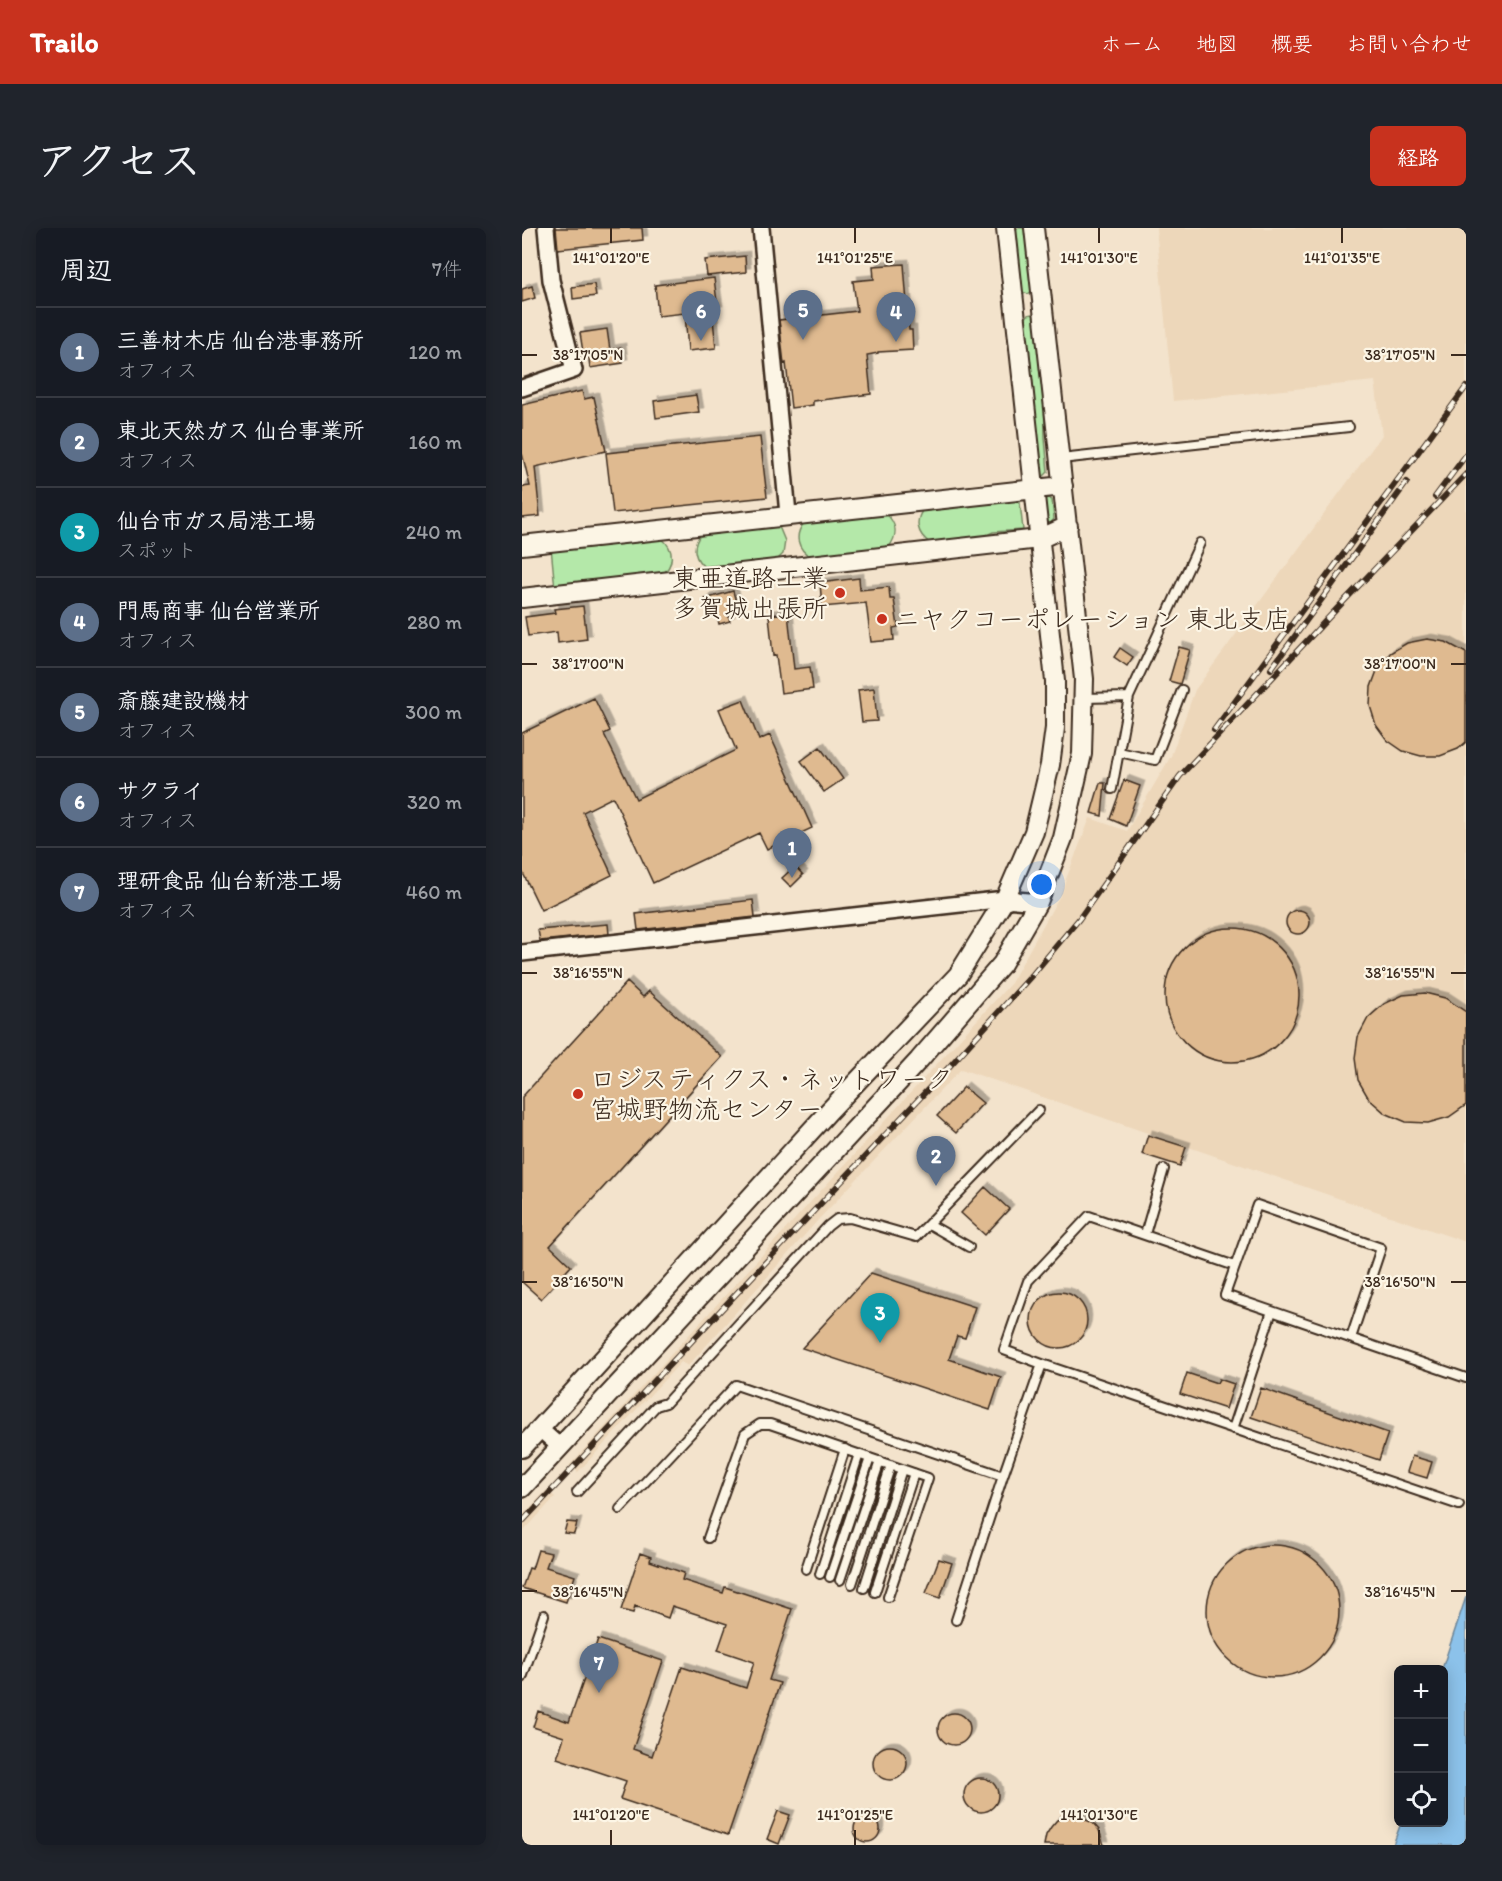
<!DOCTYPE html>
<html lang="ja">
<head>
<meta charset="utf-8">
<style>
	body { margin:0; font-family:Itim,"Klee One",sans-serif; background:#20242c; color:#f1f3f6 }
	.controls { position:absolute; right:18px; bottom:18px; display:grid; overflow:hidden; border-radius:9px; box-shadow:0 3px 15px #0003 }
	.controls button { width:54px; height:54px; display:grid; place-items:center; padding:0; border:0; border-bottom:2px solid #363941; background:#171b24; color:#f1f3f6; font:30px sans-serif }
	.you { position:absolute; left:520px; top:657px; width:21px; height:21px; margin:-15px; border:4px solid #fff; border-radius:50%; background:#1a73e8; box-shadow:0 0 0 9px #1a73e833 }
	.badge { display:grid; place-items:center; width:39px; height:39px; border-radius:50%; background:#c8321e; color:#fff; font-size:20px; font-weight:700 }
	.pin { position:absolute; translate:-50% -50px; filter:drop-shadow(0 2px 3px #0008) }
	.pin::after { content:''; position:absolute; top:32px; width:21px; height:18px; background:inherit; clip-path:polygon(0 0,100% 0,50% 100%) }
	.list { margin:0; padding:0; list-style:none }
	h2 { display:flex; justify-content:space-between; align-items:center; height:78px; margin:0; padding:0 24px; font-size:26px }
	h2 small { font-size:20px; font-weight:400; color:#9ea1a6 }
	.list li { display:grid; grid-template-columns:39px 1fr auto; gap:18px; align-items:center; box-sizing:border-box; height:90px; padding:0 24px; border-top:2px solid #363941 }
	.list b { display:block; font-size:22px; white-space:nowrap }
	.list p { margin:0; font-size:20px; white-space:nowrap; color:#9ea1a6 }
	.list em { font-size:20px; font-style:normal; color:#9ea1a6 }
	.icon { flex:none; width:33px; height:33px; fill:none; stroke:currentColor; stroke-width:2; stroke-linecap:round; stroke-linejoin:round }
	.map { position:relative; flex:none; width:944px; height:1617px; overflow:hidden; border-radius:9px }
	header { display:flex; align-items:center; gap:36px; box-sizing:border-box; height:84px; padding:0 30px; background:#c8321e; color:#fff }
	header strong { font-size:28px }
	nav { display:flex; gap:33px; margin-inline-start:auto; font-size:21px }
	.intro { display:flex; align-items:center; justify-content:space-between; box-sizing:border-box; height:144px; padding:0 36px }
	h1 { margin:0; font-size:42px }
	.button { padding:15px 27px; border-radius:9px; background:#c8321e; color:#fff; font-size:21px; font-weight:700 }
	main { display:flex; gap:36px; padding:0 36px }
	aside { flex:1; background:#171b24; border-radius:9px; box-shadow:0 3px 15px #0003 }
	.map>svg:first-child { display:block }
</style>
</head>
<body>
<header>
<strong>Trailo</strong>
<nav><a>ホーム</a><a>地図</a><a>概要</a><a>お問い合わせ</a></nav>
</header>
<div class="intro"><h1>アクセス</h1><a class="button">経路</a></div>
<main>
<aside>
<h2>周辺<small>7件</small></h2>
<ul class="list">
<li><span class="badge" style="background:#5c6f8a">1</span><div><b>三善材木店 仙台港事務所</b><p>オフィス</p></div><em>120 m</em></li>
<li><span class="badge" style="background:#5c6f8a">2</span><div><b>東北天然ガス 仙台事業所</b><p>オフィス</p></div><em>160 m</em></li>
<li><span class="badge" style="background:#0f9aa8">3</span><div><b>仙台市ガス局港工場</b><p>スポット</p></div><em>240 m</em></li>
<li><span class="badge" style="background:#5c6f8a">4</span><div><b>門馬商事 仙台営業所</b><p>オフィス</p></div><em>280 m</em></li>
<li><span class="badge" style="background:#5c6f8a">5</span><div><b>斎藤建設機材</b><p>オフィス</p></div><em>300 m</em></li>
<li><span class="badge" style="background:#5c6f8a">6</span><div><b>サクライ</b><p>オフィス</p></div><em>320 m</em></li>
<li><span class="badge" style="background:#5c6f8a">7</span><div><b>理研食品 仙台新港工場</b><p>オフィス</p></div><em>460 m</em></li>
</ul>
</aside>
<div class="map">
<svg width="944" height="1617" viewBox="0 0 944 1617">
	<defs>
		<filter id="shadow"><feDropShadow dx="4.5" dy="-4.5" stdDeviation="0" flood-color="#0004"/></filter>
	</defs>
	<rect width="100%" height="100%" fill="#f3e3cc"/>
	<filter id="ink" filterUnits="userSpaceOnUse"><feTurbulence type="fractalNoise" baseFrequency=".0167" numOctaves="2"/><feDisplacementMap in="SourceGraphic" scale="12" xChannelSelector="R" yChannelSelector="G"/><feConvolveMatrix kernelMatrix="1 2 1 2 8 2 1 2 1" color-interpolation-filters="sRGB"/></filter>
	<g filter="url(#ink)">
		<path fill="#edd7ba" d="M 634,0 L 944,0 L 944,1014 L 439,841 L 297,991 L 166,1138 L 159,1134 L 56,1244 L 47,1238 L 489,755 L 537,669 L 568,590 L 605,603 L 649,528 L 673,462 L 860,207 L 853,153 L 651,173 Z
			M 25,1262 L 33,1269 L 0,1305 L 0,1288 Z"/>
		<path fill="#b4e8a9" stroke="#788964" stroke-width="1.5" d="M 491,0 L 505,0 L 511,62 L 506,66 L 500,64 Z
			M 510,86 L 514,89 L 522,158 L 523,210 L 526,244 L 522,248 L 519,248 L 502,92 L 506,87 Z
			M 497,266 L 501,302 L 471,304 L 452,313 L 408,315 C 395,306 392,293 402,280 Z
			M 524,269 L 530,272 L 532,291 L 528,296 L 524,293 L 522,271 Z
			M 363,285 C 375,295 376,307 367,319 L 289,329 C 275,321 272,307 282,295 Z
			M 252,297 L 258,301 L 263,313 L 261,326 L 256,331 L 251,334 L 185,341 C 172,332 169,319 179,306 Z
			M 139,310 C 153,321 153,338 138,348 L 33,361 L 29,319 Z"/>
		<path fill="#8cc2ea" stroke="#6c8598" stroke-width="1.5" d="M 944,1369 L 944,1617 L 871,1617 L 879,1595 L 922,1594 L 922,1442 L 920,1441 Z"/>
		<path fill="#dfba90" stroke="#3b2a1e" stroke-width="1.5" filter="url(#shadow)" d="M 34,0 L 120,0 L 121,12 L 36,21 Z
			M 223,28 L 224,44 L 185,48 L 183,32 Z
			M 382,36 L 387,102 L 390,102 L 391,122 L 356,124 L 356,125 L 345,127 L 349,166 L 291,173 L 291,177 L 269,180 L 264,135 L 262,136 L 257,92 L 335,83 L 331,53 L 352,51 L 351,38 Z
			M 192,50 L 196,82 L 190,82 L 194,120 L 166,123 L 163,85 L 136,88 L 133,57 Z
			M 72,56 L 74,68 L 51,71 L 50,59 Z
			M 10,58 L 13,70 L 0,74 L 0,61 Z
			M 85,101 L 88,122 L 99,120 L 101,135 L 68,140 L 66,123 L 61,124 L 58,105 Z
			M 60,163 L 62,171 L 72,169 L 84,223 L 13,239 L 18,288 L 0,290 L 0,259 L 8,258 L 0,225 L 0,177 Z
			M 174,167 L 177,184 L 134,190 L 132,173 Z
			M 238,209 L 245,269 L 91,285 L 84,225 Z
			M 337,350 L 338,362 L 367,359 L 368,371 L 372,371 L 376,399 L 371,400 L 372,412 L 349,414 L 344,375 L 300,379 L 298,355 Z
			M 211,363 L 216,382 L 206,385 L 208,393 L 197,396 L 194,384 L 187,386 L 183,371 Z
			M 61,378 L 65,411 L 36,415 L 35,404 L 6,408 L 3,389 L 33,385 L 32,381 Z
			M 266,385 L 272,441 L 288,439 L 291,461 L 259,465 L 254,427 L 251,428 L 247,387 Z
			M 905,411 L 924,414 L 944,425 L 944,514 L 936,521 L 918,528 L 899,528 L 881,523 L 865,512 L 854,497 L 848,478 L 849,459 L 856,440 L 868,425 L 885,415 Z
			M 657,419 L 668,422 L 658,456 L 647,453 Z
			M 598,420 L 611,429 L 605,438 L 592,429 Z
			M 352,460 L 355,493 L 340,494 L 336,462 Z
			M 72,470 L 88,503 L 82,506 L 114,571 L 214,522 L 197,481 L 221,472 L 237,512 L 248,507 L 290,600 L 245,621 L 237,605 L 131,655 L 91,569 L 61,584 L 90,647 L 19,682 L 0,643 L 0,505 Z
			M 298,519 L 321,551 L 302,564 L 279,533 Z
			M 602,552 L 618,558 L 604,598 L 588,591 Z
			M 578,555 L 583,555 L 580,588 L 569,585 Z
			M 273,638 L 281,647 L 269,659 L 260,650 Z
			M 231,672 L 233,689 L 116,702 L 114,686 Z
			M764 694a12 12 0 1 1 24 0a12 12 0 1 1-24 0Z
			M 86,696 L 87,706 L 18,713 L 16,702 Z
			M643 767a67 67 0 1 1 134 0a67 67 0 1 1-134 0Z
			M 105,754 L 121,769 L 127,763 L 200,829 L 28,1018 L 49,1038 L 19,1071 L 0,1054 L 0,869 Z
			M 903,765 L 923,770 L 944,784 L 944,877 L 927,889 L 906,895 L 884,894 L 863,885 L 847,871 L 836,852 L 833,830 L 836,809 L 846,790 L 862,776 L 881,767 Z
			M 442,859 L 461,875 L 434,905 L 415,888 Z
			M 626,907 L 664,919 L 658,938 L 620,926 Z
			M 463,959 L 487,981 L 463,1007 L 439,985 Z
			M 349,1045 L 453,1079 L 443,1110 L 435,1108 L 427,1131 L 479,1149 L 468,1182 L 280,1120 Z
			M509 1092a28 28 0 1 1 56 0a28 28 0 1 1-56 0Z
			M 665,1145 L 695,1155 L 697,1151 L 712,1156 L 704,1181 L 658,1166 Z
			M 739,1160 L 866,1205 L 857,1232 L 729,1189 Z
			M 890,1228 L 910,1234 L 905,1250 L 885,1244 Z
			M 45,1294 L 55,1295 L 52,1306 L 42,1305 Z
			M685 1383a66 66 0 1 1 132 0a66 66 0 1 1-132 0Z
			M 16,1322 L 29,1325 L 24,1339 L 53,1348 L 44,1374 L 0,1360 L 7,1340 L 10,1341 Z
			M 118,1325 L 129,1329 L 128,1333 L 162,1345 L 160,1352 L 201,1365 L 203,1359 L 270,1381 L 247,1452 L 258,1455 L 206,1607 L 98,1571 L 104,1553 L 35,1530 L 42,1509 L 11,1499 L 16,1483 L 47,1494 L 76,1411 L 141,1433 L 111,1521 L 130,1528 L 160,1439 L 224,1460 L 232,1434 L 196,1422 L 205,1396 L 150,1378 L 146,1390 L 113,1378 L 111,1385 L 99,1382 Z
			M 417,1331 L 430,1335 L 418,1370 L 404,1365 Z
			M416 1501a16 16 0 1 1 32 0a16 16 0 1 1-32 0Z
			M351 1535a17 17 0 1 1 34 0a17 17 0 1 1-34 0Z
			M442 1567a17 17 0 1 1 34 0a17 17 0 1 1-34 0Z
			M 256,1583 L 268,1587 L 257,1616 L 245,1611 Z
			M 553,1587 L 571,1595 L 577,1602 L 582,1617 L 522,1617 L 524,1607 L 529,1599 L 535,1592 Z
			M332 1601a13 13 0 1 1 26 0a13 13 0 1 1-26 0Z"/>
		<g fill="none" stroke-linecap="round" stroke-linejoin="round">
			<g stroke="#3b2a1e" stroke-width="12">
				<path id="service" d="M 539,231 L 827,199
					M 562,470 L 607,469 L 678,315
					M 597,524 L 633,532 L 660,462
					M 590,561 L 607,469
					M 407,996 L 447,1019
					M 623,1006 L 642,941
					M 829,1110 L 859,1020 L 735,977 L 703,1067 L 944,1150
					M 520,1136 L 482,1122 L 506,1053 L 567,988 L 713,1038
					M 711,1201 L 750,1083
					M 55,1264 L 134,1178 L 144,1175 L 306,998 L 315,991 L 328,990 L 394,1009 L 517,882
					M 98,1281 L 214,1157 L 481,1248 L 520,1136 L 937,1277
					M 186,1310 L 223,1206 L 238,1196 L 248,1196 L 406,1250 L 366,1369
					M 284,1341 L 323,1221
					M 298,1346 L 337,1226
					M 308,1349 L 348,1230
					M 318,1352 L 358,1233
					M 330,1356 L 369,1237
					M 342,1360 L 380,1241
					M 353,1364 L 392,1245
					M 434,1392 L 481,1248
					M 0,1450 L 22,1387"/>
			</g>
			<g stroke="#3b2a1e" stroke-width="20">
				<path id="minor" d="M 239,0 L 266,286
					M 0,160 L 52,142 L 29,52 L 24,0
					M 0,725 L 483,671 L 516,674
					M 18,1201 L 37,1218"/>
			</g>
			<g stroke="#3b2a1e" stroke-width="22">
				<path id="tertiary" d="M 0,317 L 541,258
					M 0,370 L 517,311 L 546,298
					M 0,1220 L 307,883 L 436,747 L 483,671 L 512,604 L 528,537 L 533,500 L 533,453 L 484,0
					M 0,1260 L 397,832 L 480,736 L 516,674 L 541,610 L 560,526 L 562,451 L 512,0"/>
			</g>
			<use href="#service" stroke="#fcf5e5" stroke-width="8"/>
			<use href="#minor" stroke="#fcf5e5" stroke-width="15"/>
			<use href="#tertiary" stroke="#fcf5e5" stroke-width="18"/>
			<g stroke="#3b2a1e" stroke-width="6">
				<path id="rail" d="M 913,269 L 944,227
					M 749,441 L 885,254
					M 692,502 L 944,159
					M 0,1294 L 426,840 L 511,746 L 557,691 L 658,548 L 824,371 L 944,246"/>
			</g>
			<use href="#rail" stroke="#fcf5e5" stroke-width="4" stroke-dasharray="11" stroke-linecap="butt"/>
		</g>
	</g>
	<path fill="none" stroke="#3b2a1e" stroke-width="2" d="M 89,0 L 89,15M 333,0 L 333,15M 577,0 L 577,15M 820,0 L 820,15M 0,127 L 15,127M 929,127 L 944,127M 0,436 L 15,436M 929,436 L 944,436M 0,745 L 15,745M 929,745 L 944,745M 0,1054 L 15,1054M 929,1054 L 944,1054M 0,1363 L 15,1363M 929,1363 L 944,1363M 89,1602 L 89,1617M 333,1602 L 333,1617M 577,1602 L 577,1617"/>
	<g fill="#c8321e" stroke="#fcf5e5" stroke-width="2">
		<circle cx="318" cy="365" r="6"/>
		<circle cx="360" cy="391" r="6"/>
		<circle cx="56" cy="866" r="6"/>
	</g>
	<g text-anchor="middle" stroke-width="4.5" stroke-linejoin="round" paint-order="stroke">
		<g font-size="26" fill="#3b2a1e" stroke="#fcf5e5" text-anchor="start">
			<text x="306" y="359" text-anchor="end">東亜道路工業<tspan x="306" dy="30">多賀城出張所</tspan></text>
			<text x="372" y="400">ニヤクコーポレーション 東北支店</text>
			<text x="68" y="860">ロジスティクス・ネットワーク<tspan x="68" dy="30">宮城野物流センター</tspan></text>
		</g>
	</g>
	<g font-size="15" text-anchor="middle" fill="#3b2a1e" stroke="#fcf5e5" stroke-width="4.5" stroke-linejoin="round" paint-order="stroke">
		<text x="89" y="35">141°01'20"E</text>
		<text x="333" y="35">141°01'25"E</text>
		<text x="577" y="35">141°01'30"E</text>
		<text x="820" y="35">141°01'35"E</text>
		<text x="66" y="132">38°17'05"N</text>
		<text x="878" y="132">38°17'05"N</text>
		<text x="66" y="441">38°17'00"N</text>
		<text x="878" y="441">38°17'00"N</text>
		<text x="66" y="750">38°16'55"N</text>
		<text x="878" y="750">38°16'55"N</text>
		<text x="66" y="1059">38°16'50"N</text>
		<text x="878" y="1059">38°16'50"N</text>
		<text x="66" y="1369">38°16'45"N</text>
		<text x="878" y="1369">38°16'45"N</text>
		<text x="89" y="1592">141°01'20"E</text>
		<text x="333" y="1592">141°01'25"E</text>
		<text x="577" y="1592">141°01'30"E</text>
	</g>
</svg>
<div class="controls">
<button>+</button>
<button>−</button>
<button><svg class="icon" aria-label="locate" viewBox="0 0 24 24"><circle cx="12" cy="12" r="6"/><path d="M12 2v4M12 18v4M2 12h4M18 12h4"/></svg></button>
</div>
<div class="you"></div>
<div class="pin badge" style="left:270px;top:650px;background:#5c6f8a">1</div>
<div class="pin badge" style="left:414px;top:958px;background:#5c6f8a">2</div>
<div class="pin badge" style="left:358px;top:1115px;background:#0f9aa8">3</div>
<div class="pin badge" style="left:374px;top:114px;background:#5c6f8a">4</div>
<div class="pin badge" style="left:281px;top:112px;background:#5c6f8a">5</div>
<div class="pin badge" style="left:179px;top:113px;background:#5c6f8a">6</div>
<div class="pin badge" style="left:77px;top:1465px;background:#5c6f8a">7</div>
</div>
</main>
</body>
</html>
